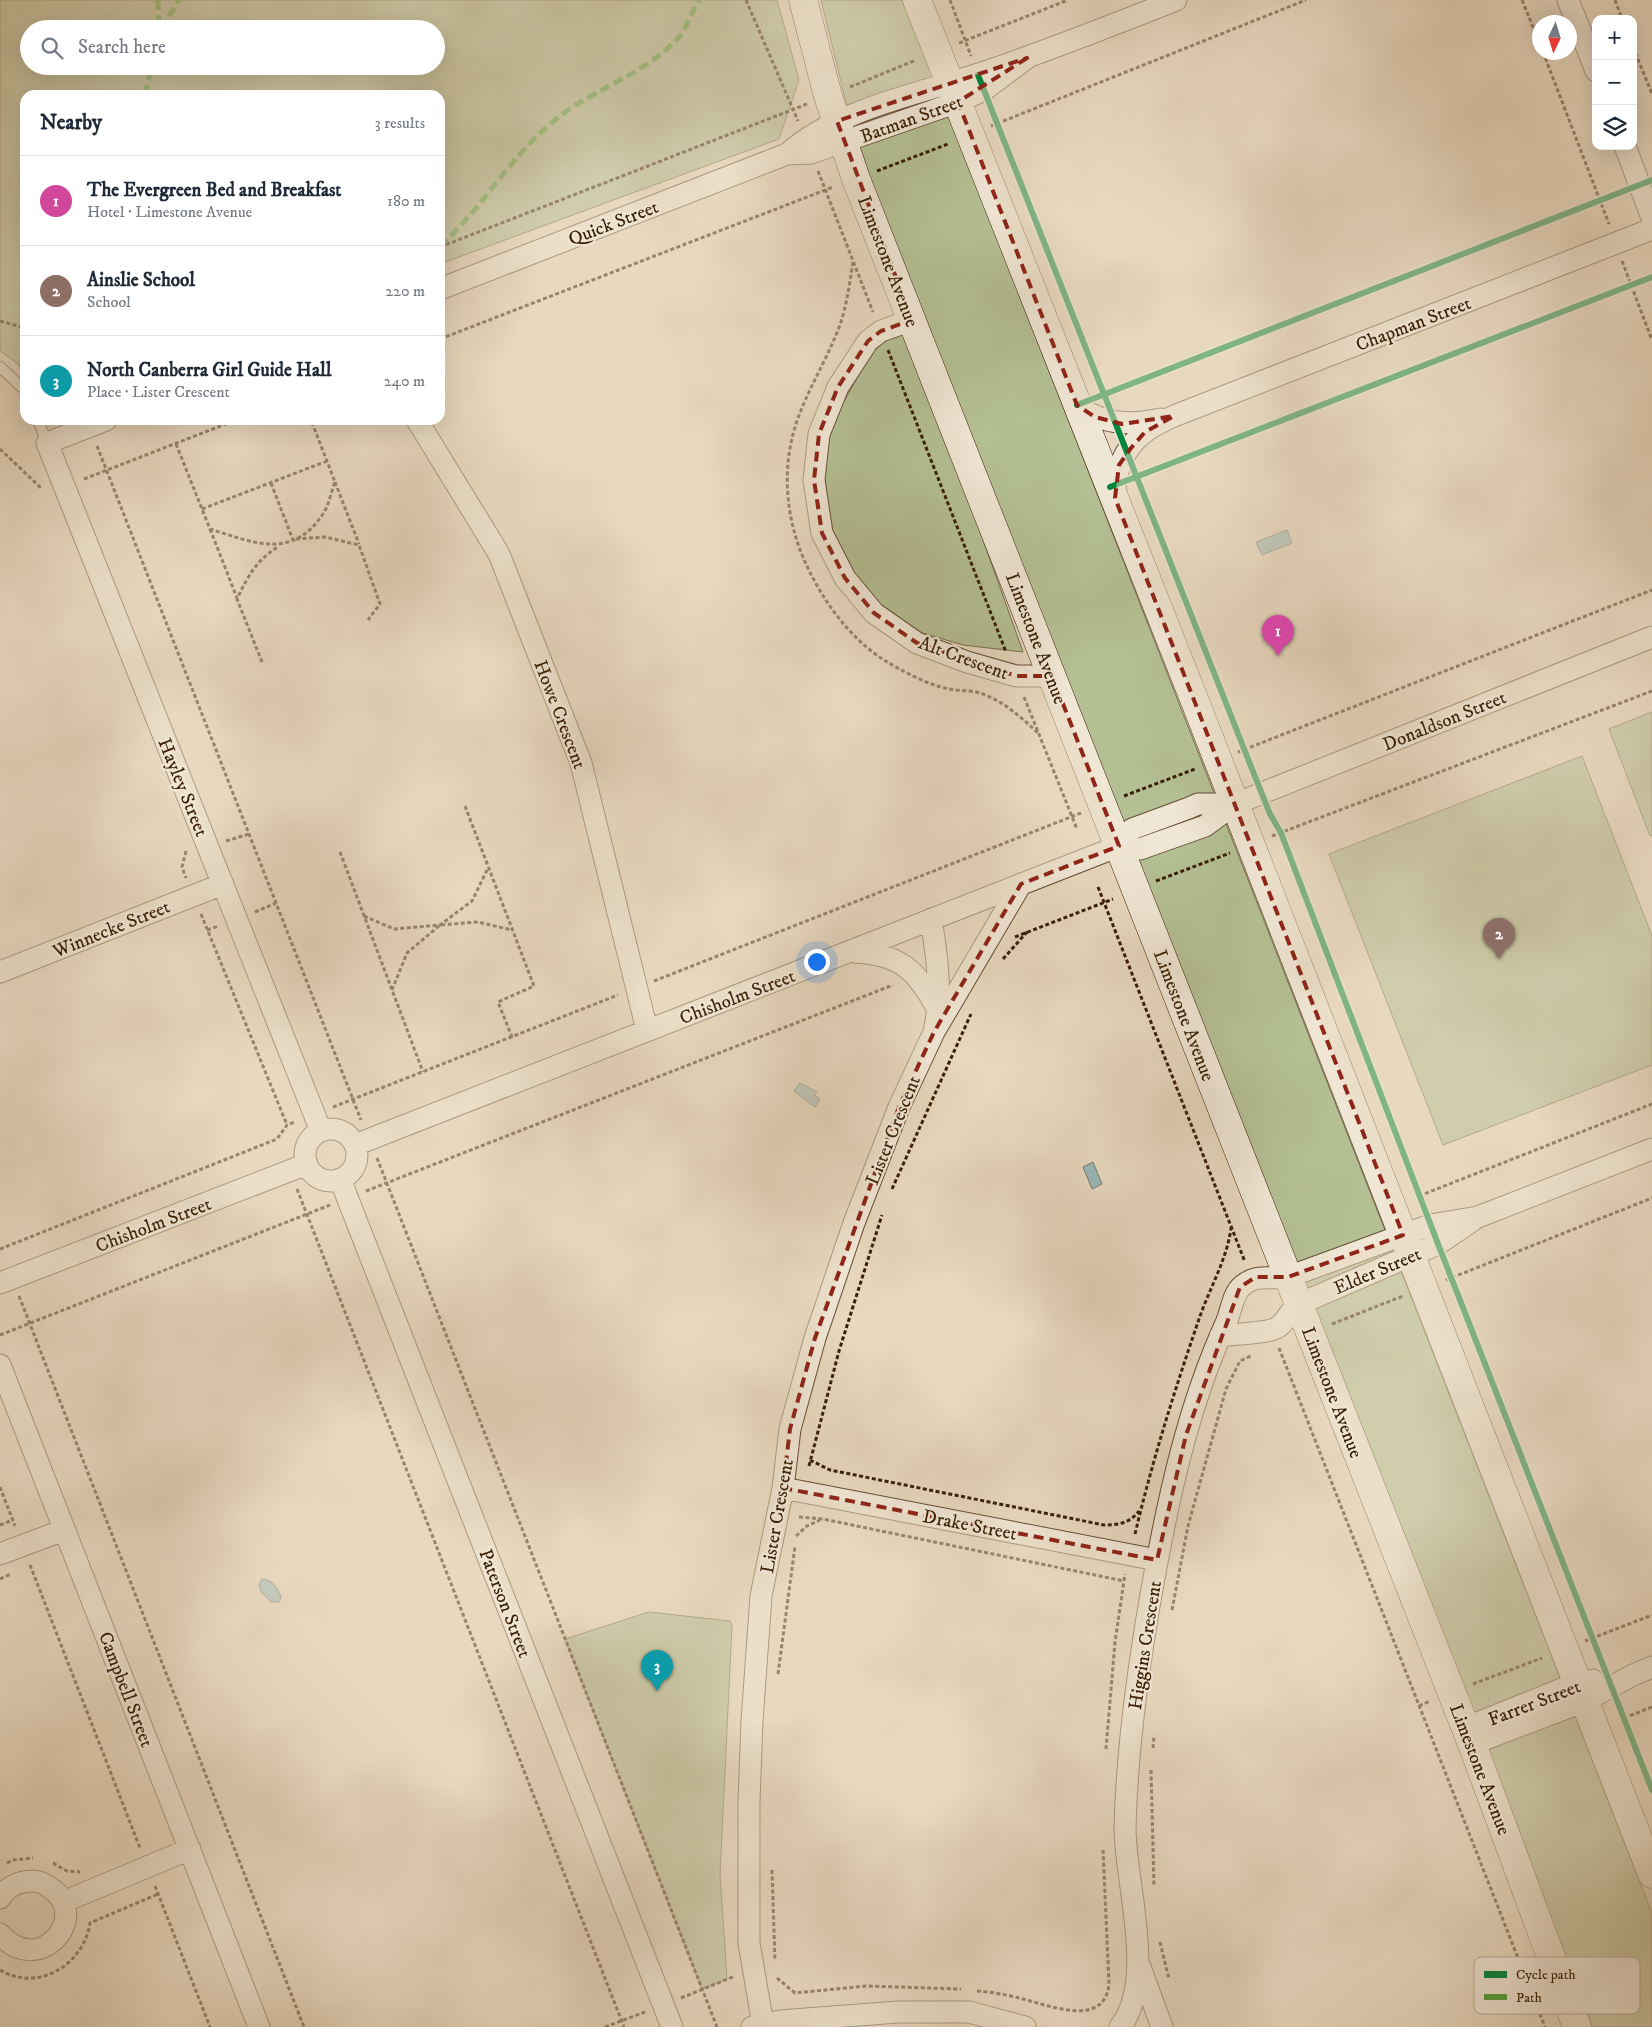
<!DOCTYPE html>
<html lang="en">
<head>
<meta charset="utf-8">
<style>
	body { margin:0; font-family:"IM FELL DW Pica",serif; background:#f6f6f7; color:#1f2937 }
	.controls { position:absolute; right:15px; top:15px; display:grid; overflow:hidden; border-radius:10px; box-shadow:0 5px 20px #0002 }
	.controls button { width:45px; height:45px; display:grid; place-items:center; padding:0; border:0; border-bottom:1px solid #e0e1e3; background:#fff; color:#1f2937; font:25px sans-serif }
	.compass { position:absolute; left:1532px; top:15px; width:45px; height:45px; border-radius:50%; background:#fff; box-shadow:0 5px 20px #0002; rotate:184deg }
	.you { position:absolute; left:816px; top:961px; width:18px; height:18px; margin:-12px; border:4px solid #fff; border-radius:50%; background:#1a73e8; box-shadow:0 0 0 8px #1a73e833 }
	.badge { display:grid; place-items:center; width:32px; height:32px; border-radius:50%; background:#b45309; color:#fff; font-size:16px; font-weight:700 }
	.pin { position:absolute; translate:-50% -41px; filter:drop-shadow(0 1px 2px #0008) }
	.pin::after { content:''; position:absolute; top:26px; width:18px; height:15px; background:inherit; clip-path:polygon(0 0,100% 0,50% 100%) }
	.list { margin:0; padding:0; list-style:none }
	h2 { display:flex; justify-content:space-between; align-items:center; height:65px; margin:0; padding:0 20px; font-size:21px }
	h2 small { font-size:16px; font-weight:400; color:#747a83 }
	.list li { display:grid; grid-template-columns:32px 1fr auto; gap:15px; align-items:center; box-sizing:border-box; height:90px; padding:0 20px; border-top:1px solid #e0e1e3 }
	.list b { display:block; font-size:19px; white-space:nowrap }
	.list p { margin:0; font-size:16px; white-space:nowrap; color:#747a83 }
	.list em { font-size:16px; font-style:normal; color:#747a83 }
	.icon { flex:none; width:28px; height:28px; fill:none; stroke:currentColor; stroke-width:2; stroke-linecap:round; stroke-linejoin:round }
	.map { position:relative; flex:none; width:1652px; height:2027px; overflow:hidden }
	.search { position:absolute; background:#fff; box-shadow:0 5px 20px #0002; left:20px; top:20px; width:425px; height:55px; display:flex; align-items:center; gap:12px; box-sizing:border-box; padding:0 18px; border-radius:28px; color:#747a83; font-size:19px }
	.panel { position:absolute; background:#fff; box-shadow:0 5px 20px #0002; left:20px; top:90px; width:425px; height:335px; border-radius:15px }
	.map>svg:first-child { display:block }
</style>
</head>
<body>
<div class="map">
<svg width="1652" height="2027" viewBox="0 0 1652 2027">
	<rect width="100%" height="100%" fill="#e8d8bf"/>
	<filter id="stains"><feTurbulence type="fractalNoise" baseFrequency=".004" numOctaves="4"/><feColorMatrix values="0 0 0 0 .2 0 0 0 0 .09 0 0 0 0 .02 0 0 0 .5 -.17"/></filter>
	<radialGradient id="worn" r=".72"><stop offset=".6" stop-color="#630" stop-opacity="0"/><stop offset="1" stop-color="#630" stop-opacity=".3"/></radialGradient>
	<path fill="#b4bf94" stroke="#776f4c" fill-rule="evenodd" d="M 0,0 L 777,0 L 799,80 L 779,139 L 440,264 L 440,95 L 25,95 L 25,369 L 0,351 ZM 29,29 L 436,29 L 436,66 L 29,66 Z
		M 821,0 L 904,0 L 1652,1913 L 1652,2027 L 1593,2027 L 874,195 L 845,98 Z
		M 903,328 L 961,478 L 1023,652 L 963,645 L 919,632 L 880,609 L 848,573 L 826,533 L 821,477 L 829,428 L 875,346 Z
		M 1652,712 L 1652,835 L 1650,836 L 1609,729 Z
		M 1582,756 L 1652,936 L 1652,1065 L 1443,1145 L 1329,854 Z
		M 649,1612 L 730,1621 L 732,1626 L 720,1874 L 727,1979 L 702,1989 L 565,1639 Z"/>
	<path fill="#99b8ba" stroke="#737b72" d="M 1287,530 L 1292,543 L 1262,555 L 1256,542 Z
		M 800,1083 L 817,1092 L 814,1095 L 820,1099 L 815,1107 L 794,1091 Z
		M 1093,1162 L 1102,1184 L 1092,1189 L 1083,1167 Z
		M 262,1579 C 272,1579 279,1589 281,1598 L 279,1602 L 271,1602 L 261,1592 L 259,1584 Z"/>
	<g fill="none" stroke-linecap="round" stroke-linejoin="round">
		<g stroke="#664d34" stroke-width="12">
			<path id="service" d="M 0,367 L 25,390
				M 38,420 L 47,443"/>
		</g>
		<g stroke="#664d34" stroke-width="23">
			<path id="minor" d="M 1568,0 L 1596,71
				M 1625,146 L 1652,218
				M 787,154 C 839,108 920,94 985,72 C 1049,50 1113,25 1176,0
				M 440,289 L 787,154 L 811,153 L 958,102 L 984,90 L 1027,58
				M 912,320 L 881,331 L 868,341 L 838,387 L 819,434 L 814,480 L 822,533 L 845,578 L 874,613 L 917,643 L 967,662 L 1016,676 L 1052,676
				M 1077,405 C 1102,425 1131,426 1161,419
				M 106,420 L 47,443 L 321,1131
				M 417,420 L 499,554 L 581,763 L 647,1030
				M 1115,498 C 1114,473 1124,447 1145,432 C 1153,425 1164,421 1174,416 L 1652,229
				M 1119,846 L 1132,829 L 1189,808 L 1198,804 L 1235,804
				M 931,919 C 937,956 942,991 935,1027
				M 854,952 C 900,954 917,970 938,1010
				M 0,972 L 223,884
				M305 1155a26 26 0 1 1 52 0a26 26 0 1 1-52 0Z
				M 355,1145 L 1119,846 L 1140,849 L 1205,826 L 1235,804 L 1652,637
				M 340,1179 L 672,2027
				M 0,1283 L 307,1164
				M 1220,1336 C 1233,1334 1271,1333 1278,1327 C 1288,1320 1288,1312 1299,1304 L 1438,1244 L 1472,1221
				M 0,1365 L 259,2027
				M 783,1488 L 1157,1560
				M 0,1554 L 64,1530
				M 1465,1728 L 1577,1683 L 1593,1680
				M 1472,1744 L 1585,1701 L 1633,1675 L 1652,1667
				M 0,1898 C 8,1886 18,1881 33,1881 C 41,1881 47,1885 53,1890 C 90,1919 38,1978 0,1934
				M 63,1902 L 190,1849
				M 1139,1964 L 1162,2027
				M 763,2025 L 749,1943 L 749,1801 L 752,1721 L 761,1596 L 783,1488 L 790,1429 L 815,1338 L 854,1223 L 899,1107 L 934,1032 L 1021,884
				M 752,2027 L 780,2021 L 898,2012 L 969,2012 L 1025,2027
				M 1120,2027 C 1157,1980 1125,1883 1125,1828 C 1127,1747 1138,1668 1152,1589 C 1168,1499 1188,1406 1226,1323 C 1231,1312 1233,1293 1242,1286 C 1257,1273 1271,1280 1288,1277 L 1430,1225 L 1478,1217 L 1652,1149"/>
		</g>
		<g stroke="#3a1f05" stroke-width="29">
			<path id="secondary" d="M 803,0 L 828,96 L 856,179 L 1472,1744 L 1577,2027
				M 917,0 L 1196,704 L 1652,1874"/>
		</g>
		<path stroke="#3a1f05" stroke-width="3" stroke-dasharray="4 2.5" stroke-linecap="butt" d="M 746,0 L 798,121
			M 950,0 L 971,56
			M 1522,0 L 1540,44
			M 1615,0 L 1622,19
			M 959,43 L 1068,0
			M 1633,47 L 1652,94
			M 1543,52 L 1609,224
			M 850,87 L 916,60
			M 991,126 L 1306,0
			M 818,171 L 873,312
			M 877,171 L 948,144
			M 440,247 L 807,104
			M 1622,261 L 1652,340
			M 853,262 C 849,287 846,312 836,335 C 824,364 807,392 797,421 C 779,473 787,531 813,578 C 829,609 854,641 884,660 C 902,671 928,685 949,689 C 960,691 973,690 983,694 C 1004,702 1021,717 1038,733
			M 0,321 L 25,328
			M 440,339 L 833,187
			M 888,350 L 1006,652
			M 20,367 L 25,359
			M 176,444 L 210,529 C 252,542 292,561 323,514 C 329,505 331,492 335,482 L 311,420
			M 97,446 L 361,1120
			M 0,449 L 41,488
			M 84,479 L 236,420
			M 335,482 L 359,544
			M 271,483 L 293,540
			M 202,509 L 327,461
			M 210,529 L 237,598
			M 296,539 L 325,537 L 359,545 L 380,604 L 368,620
			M 262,662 L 237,599 C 249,574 256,561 279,546
			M 1024,697 L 1077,829
			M 1238,752 L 1652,590
			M 1124,796 L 1195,769
			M 465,806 L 534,986 L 498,1002 L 512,1037
			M 1272,836 L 1652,691
			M 226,841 L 249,834
			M 186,851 L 182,867 L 186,878
			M 340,852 L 423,1072
			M 1156,881 L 1230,853
			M 1098,887 L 1245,1262
			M 255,912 L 276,903
			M 201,914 L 287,1125
			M 364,916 L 394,929 L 440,925 L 472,901 L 488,868
			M 207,930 L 219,926
			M 1015,937 L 1113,899
			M 1003,959 L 1027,932
			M 654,981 L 1081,813
			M 392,990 L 407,953 L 440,925 L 478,922 L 512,930
			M 333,1107 L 618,995
			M 377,1158 L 717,2027
			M 297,1189 L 624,2027
			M 892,1189 L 971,1014
			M 366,1191 L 893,985
			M 1419,1196 L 1652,1104
			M 0,1249 L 277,1139 L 287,1125 L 295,1122
			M 1446,1280 L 1652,1198
			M 19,1296 L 304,2027
			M 1332,1324 L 1403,1296
			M 0,1335 L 330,1205
			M 1279,1348 L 1545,2027
			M 810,1460 L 830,1470 L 1104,1525 C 1119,1525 1130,1523 1139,1511
			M 809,1466 L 839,1351 L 882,1215
			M 0,1487 L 15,1526
			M 799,1517 L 823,1519 L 1124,1581
			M 0,1525 L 13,1520
			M 1135,1534 C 1152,1462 1174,1392 1198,1322 C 1208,1291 1227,1260 1231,1228
			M 796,1536 L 807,1526 L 820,1520
			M 30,1565 L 140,1848
			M 0,1579 L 11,1574
			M 1172,1610 L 1188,1526 L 1226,1389 L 1240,1361 L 1251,1356
			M 1585,1641 L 1652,1615
			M 778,1674 L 795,1546
			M 1473,1684 L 1542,1658
			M 1419,1706 L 1430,1701
			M 1624,1718 L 1652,1707
			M 1153,1748 L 1154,1735
			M 1106,1749 L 1115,1642 L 1125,1574
			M 1151,1770 L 1154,1886
			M 7,1863 L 13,1860 L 33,1858
			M 53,1863 L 67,1871 L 80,1872
			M 772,1870 L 775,1961
			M 155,1886 L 210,2027
			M 1160,1942 L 1169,1979
			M 0,1970 C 39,1993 84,1964 90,1923 L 158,1894
			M 777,1978 L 795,1993 L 866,1986 L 961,1989
			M 977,1991 C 992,1992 1008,1995 1023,1999 C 1053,2007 1105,2027 1109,1984 L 1103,1850
			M 681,1998 L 735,1976
			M 605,2027 L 645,2012"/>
		<use href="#service" stroke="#f0e6d5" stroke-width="10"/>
		<use href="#minor" stroke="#f0e6d5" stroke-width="21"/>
		<use href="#secondary" stroke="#f0e6d5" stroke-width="28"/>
		<path stroke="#54a23d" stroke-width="5" stroke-dasharray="10 5" stroke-linecap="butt" d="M 158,0 L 159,29
			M 161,29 L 179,0
			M 145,95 L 152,66
			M 440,246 C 483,208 510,156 555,120 C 593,89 646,74 679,37 C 687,27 692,11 699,0"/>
		<g stroke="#f0e6d5" stroke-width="9">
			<path id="cycleway" d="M 978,75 L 1252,769 L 1270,814 L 1281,833 L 1438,1244 L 1652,1790
				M 1077,405 L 1652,180
				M 1110,487 L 1652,277"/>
		</g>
		<use href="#cycleway" stroke="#00873e" stroke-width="6"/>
	</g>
	<path d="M0 0H1652V2027H0ZM 1027,58 L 958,102 L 1077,405 L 1095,417 L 1122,424 L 1174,416 L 1145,432 L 1131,448 L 1119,465 L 1115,498 L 1403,1235 L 1288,1277 L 1256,1277 L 1240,1287 L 1186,1435 L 1157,1560 L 783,1488 L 790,1429 L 815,1338 L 899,1107 L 934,1032 L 1021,884 L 1119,846 L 1052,676 L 1016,676 L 917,643 L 874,613 L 845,578 L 822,533 L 814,480 L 819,434 L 838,387 L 868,341 L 881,331 L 912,320 L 837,121 Z" fill="#e8d8bf" fill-opacity=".55" fill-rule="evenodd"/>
	<path fill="none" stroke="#8f2418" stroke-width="4" stroke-dasharray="10 6" stroke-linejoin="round" d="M 1027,58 L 958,102 L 1077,405 L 1095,417 L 1122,424 L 1174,416 L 1145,432 L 1131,448 L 1119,465 L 1115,498 L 1403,1235 L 1288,1277 L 1256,1277 L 1240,1287 L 1186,1435 L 1157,1560 L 783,1488 L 790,1429 L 815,1338 L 899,1107 L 934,1032 L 1021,884 L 1119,846 L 1052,676 L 1016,676 L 917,643 L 874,613 L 845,578 L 822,533 L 814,480 L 819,434 L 838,387 L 868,341 L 881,331 L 912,320 L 837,121 Z"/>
	<g text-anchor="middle" stroke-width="4.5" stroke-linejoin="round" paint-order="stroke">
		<g font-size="19" fill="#3a1f05" stroke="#f0e6d5">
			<text transform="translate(911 118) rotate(-20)" y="7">Batman Street</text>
			<text transform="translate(613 222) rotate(-21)" y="7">Quick Street</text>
			<text transform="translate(889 261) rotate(69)" y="7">Limestone Avenue</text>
			<text transform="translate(1413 323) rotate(-21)" y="7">Chapman Street</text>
			<text transform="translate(1037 638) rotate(69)" y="7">Limestone Avenue</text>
			<text transform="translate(964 657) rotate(20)" y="7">Alt Crescent</text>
			<text transform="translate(561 714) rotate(69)" y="7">Howe Crescent</text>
			<text transform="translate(1444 720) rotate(-22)" y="7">Donaldson Street</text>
			<text transform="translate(184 787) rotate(68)" y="7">Hayley Street</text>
			<text transform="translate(111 928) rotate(-22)" y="7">Winnecke Street</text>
			<text transform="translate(737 996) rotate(-21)" y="7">Chisholm Street</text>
			<text transform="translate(1185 1015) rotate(69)" y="7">Limestone Avenue</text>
			<text transform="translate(892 1130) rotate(-68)" y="7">Lister Crescent</text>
			<text transform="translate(153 1224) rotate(-21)" y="7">Chisholm Street</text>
			<text transform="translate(1377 1270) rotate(-23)" y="7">Elder Street</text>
			<text transform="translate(1333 1392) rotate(69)" y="7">Limestone Avenue</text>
			<text transform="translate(776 1516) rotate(-80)" y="7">Lister Crescent</text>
			<text transform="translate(970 1524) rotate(11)" y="7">Drake Street</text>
			<text transform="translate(506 1603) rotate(69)" y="7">Paterson Street</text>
			<text transform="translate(1144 1645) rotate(-81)" y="7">Higgins Crescent</text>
			<text transform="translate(127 1689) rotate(69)" y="7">Campbell Street</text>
			<text transform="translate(1534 1702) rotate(-21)" y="7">Farrer Street</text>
			<text transform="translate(1481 1769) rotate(69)" y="7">Limestone Avenue</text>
		</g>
	</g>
	<rect x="1474" y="1957" width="166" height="57" rx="8" fill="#f0e6d5" stroke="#b9aa97" stroke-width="1"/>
	<rect x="1484" y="1971" width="23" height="7" fill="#00873e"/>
	<rect x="1484" y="1994" width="23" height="6" fill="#54a23d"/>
	<g font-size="14" fill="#3a1f05">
		<text x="1516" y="1979">Cycle path</text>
		<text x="1516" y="2002">Path</text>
	</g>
	<rect width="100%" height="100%" filter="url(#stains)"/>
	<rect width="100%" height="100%" fill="url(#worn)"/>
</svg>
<div class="controls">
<button>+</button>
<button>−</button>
<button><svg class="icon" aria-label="layers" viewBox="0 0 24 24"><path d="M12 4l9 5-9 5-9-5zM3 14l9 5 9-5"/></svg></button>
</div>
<svg class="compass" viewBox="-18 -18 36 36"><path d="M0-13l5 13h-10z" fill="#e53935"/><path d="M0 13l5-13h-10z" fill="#747a83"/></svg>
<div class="you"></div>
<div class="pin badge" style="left:1278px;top:656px;background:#d1479c">1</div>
<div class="pin badge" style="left:1499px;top:959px;background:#8d6e63">2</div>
<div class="pin badge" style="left:657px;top:1691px;background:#0f9aa8">3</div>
<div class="search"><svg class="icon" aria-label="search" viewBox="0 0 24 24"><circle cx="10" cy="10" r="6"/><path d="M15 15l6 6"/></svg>Search here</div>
<section class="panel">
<h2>Nearby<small>3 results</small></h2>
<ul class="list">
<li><span class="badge" style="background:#d1479c">1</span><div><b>The Evergreen Bed and Breakfast</b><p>Hotel · Limestone Avenue</p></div><em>180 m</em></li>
<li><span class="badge" style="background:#8d6e63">2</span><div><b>Ainslie School</b><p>School</p></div><em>220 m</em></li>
<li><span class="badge" style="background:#0f9aa8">3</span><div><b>North Canberra Girl Guide Hall</b><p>Place · Lister Crescent</p></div><em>240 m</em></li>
</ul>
</section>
</div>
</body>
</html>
